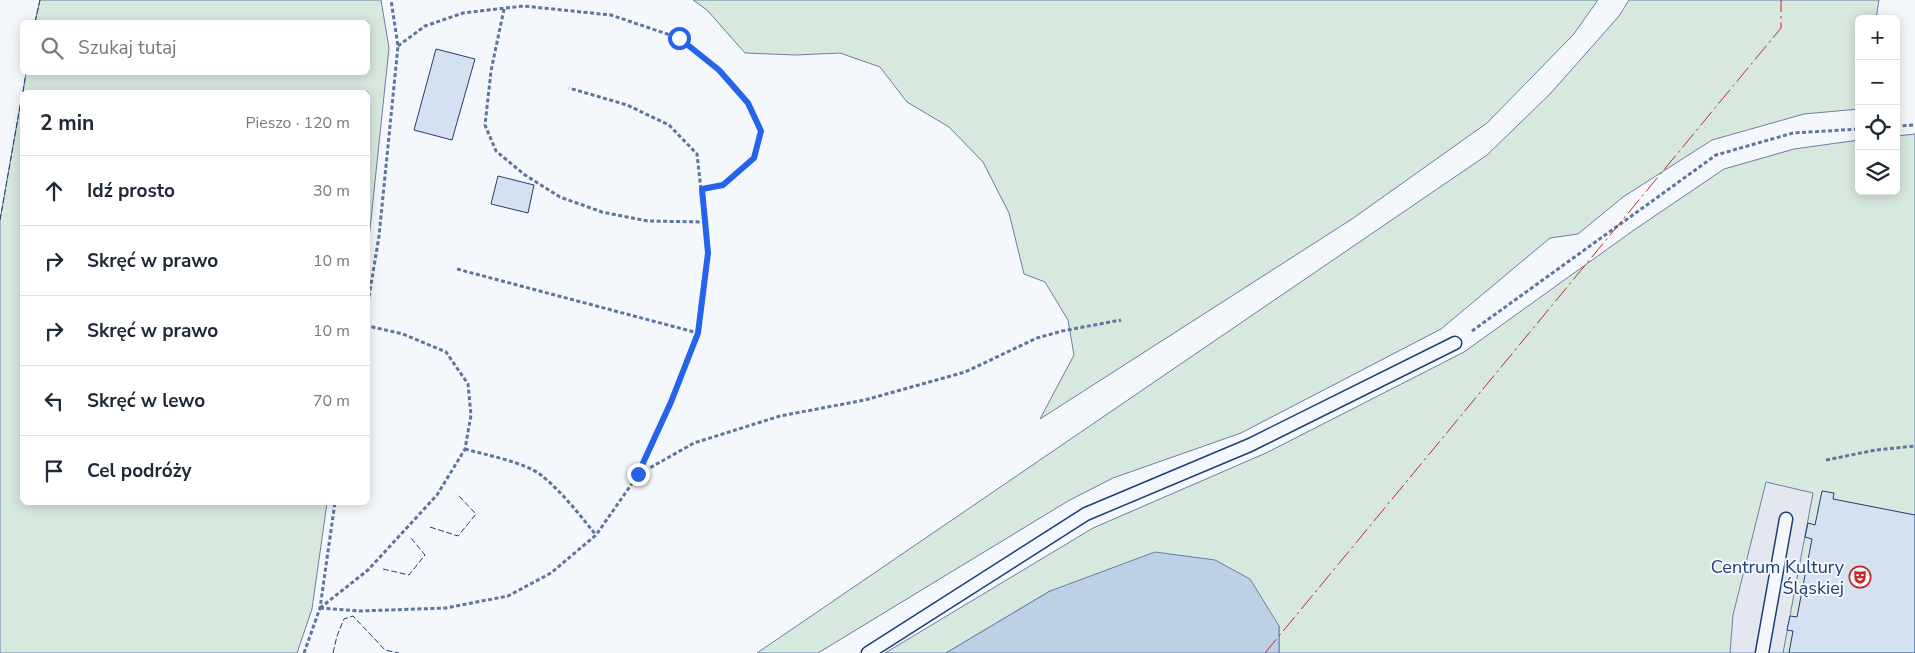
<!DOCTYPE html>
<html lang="pl">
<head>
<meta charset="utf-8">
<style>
	body { margin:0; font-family:"Nunito Sans",sans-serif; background:#f6f6f7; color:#1f2937 }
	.controls { position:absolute; right:15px; top:15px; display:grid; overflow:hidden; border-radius:8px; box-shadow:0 2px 12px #0003 }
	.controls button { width:45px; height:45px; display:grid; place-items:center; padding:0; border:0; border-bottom:1px solid #e0e1e3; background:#fff; color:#1f2937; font:25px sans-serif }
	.stop { position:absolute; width:15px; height:15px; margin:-11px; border:4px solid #2563eb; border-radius:50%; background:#fff }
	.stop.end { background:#2563eb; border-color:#fff; box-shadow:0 1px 5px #0008 }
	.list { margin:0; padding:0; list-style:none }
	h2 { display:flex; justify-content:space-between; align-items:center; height:65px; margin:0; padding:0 20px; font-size:21px }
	h2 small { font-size:16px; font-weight:400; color:#747a83 }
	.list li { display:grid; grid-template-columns:32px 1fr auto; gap:15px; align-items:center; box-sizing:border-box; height:70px; padding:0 20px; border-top:1px solid #e0e1e3 }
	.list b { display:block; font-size:19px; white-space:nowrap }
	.list em { font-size:16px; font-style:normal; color:#747a83 }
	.icon { flex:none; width:28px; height:28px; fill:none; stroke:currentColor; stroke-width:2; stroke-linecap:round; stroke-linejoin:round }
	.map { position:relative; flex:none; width:1915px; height:653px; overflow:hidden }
	.search { position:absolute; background:#fff; box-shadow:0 2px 12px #0003; left:20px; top:20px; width:350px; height:55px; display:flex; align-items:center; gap:12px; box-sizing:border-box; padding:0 18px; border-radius:8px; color:#747a83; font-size:19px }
	.panel { position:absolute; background:#fff; box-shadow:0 2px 12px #0003; left:20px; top:90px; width:350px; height:415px; border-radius:8px }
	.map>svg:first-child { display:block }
</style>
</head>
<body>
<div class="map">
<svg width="1915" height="653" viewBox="0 0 1915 653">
	<rect width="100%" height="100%" fill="#f4f7fb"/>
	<path fill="#d7e8df" stroke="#687fa3" d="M 40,0 L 381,0 L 389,48 L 368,248 L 368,92 L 23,92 L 26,73 L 368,72 L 368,22 L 35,22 Z
		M 693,0 L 1598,0 L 1573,35 L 1487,123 L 1352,219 L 1040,419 L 1074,355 L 1068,320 L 1045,282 L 1024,274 L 1009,213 L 983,162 L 949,127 L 907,102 L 880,67 L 840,53 L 796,55 L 745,53 L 707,10 Z
		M 1629,0 L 1879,0 L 1876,19 L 1859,19 L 1859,109 L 1804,114 L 1712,140 L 1623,197 L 1578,234 L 1550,238 L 1441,329 L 1241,433 L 1113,478 L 1068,501 L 818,653 L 757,653 L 1487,155 L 1550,94 L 1619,16 Z
		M 22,95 L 22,502 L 327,503 L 312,609 L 297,653 L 0,653 L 0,220 Z
		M 1915,134 L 1915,653 L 1279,653 L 1279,626 L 1050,591 L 946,653 L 885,653 L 1093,528 L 1266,453 L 1464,352 L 1634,230 L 1724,169 L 1794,149 L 1859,140 L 1859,191 L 1896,191 L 1896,136 Z"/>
	<path fill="#e3e8f0" stroke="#687fa3" d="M 1766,482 L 1813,493 L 1783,653 L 1730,653 L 1733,615 Z"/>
	<path fill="#bed0e5" stroke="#687fa3" d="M 1155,552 L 1215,560 L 1250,579 L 1279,626 L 1279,653 L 946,653 L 1050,591 Z"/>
	<path fill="#d5e0f0" stroke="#1d3f73" d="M 436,49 L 475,59 L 452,140 L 414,130 Z
		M 498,176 L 534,185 L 528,213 L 491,204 Z
		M 1822,491 L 1834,493 L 1833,499 L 1915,515 L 1915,653 L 1789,653 L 1793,631 L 1787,630 L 1790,616 L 1797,617 L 1812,539 L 1805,537 L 1808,523 L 1815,525 Z"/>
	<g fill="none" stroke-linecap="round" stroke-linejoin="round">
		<g stroke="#1d3f73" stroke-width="15">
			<path id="lane" d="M 868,653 L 1086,514 L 1250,445 L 1455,343
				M 1762,653 L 1786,519"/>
		</g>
		<path stroke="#5e769c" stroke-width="3" stroke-dasharray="4 2.5" stroke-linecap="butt" d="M 504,9 L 491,71 L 485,125 L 496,151 L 525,175 L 560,197 L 602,212 L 648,221 L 705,222
			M 398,46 L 425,26 L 463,13 L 524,6 L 611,15 L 679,38 L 719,70 L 748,103 L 761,131 L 754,159 L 723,185 L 702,189
			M 1896,126 L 1915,125
			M 457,269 L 698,333
			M 368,303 L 379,236 L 398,46 L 391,0
			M 1472,331 L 1716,155 L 1793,133 L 1859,129
			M 465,449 C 486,455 524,462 541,475 C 562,492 579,514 596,535
			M 1826,460 L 1876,450 L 1915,446
			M 639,474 L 694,443 L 780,416 L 865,400 L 965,372 L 1037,338 L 1062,331 L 1121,320
			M 320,608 L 360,611 L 446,608 L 508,596 L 551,573 L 596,535 L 638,475 L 671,403 L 698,333 L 708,253 L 697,154 L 669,125 L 627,105 L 569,88
			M 320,608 L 368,570 L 437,495 L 465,449 L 471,415 L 468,384 L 446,352 L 403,334 L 368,326
			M 304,653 L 320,608 L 335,502"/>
		<use href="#lane" stroke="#f4f7fb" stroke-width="12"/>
		<path stroke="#1d3f73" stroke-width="1" stroke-dasharray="6 2.5" stroke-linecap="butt" d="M 35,22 L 40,0
			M 23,92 L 26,72
			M 0,220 L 22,95
			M 430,527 L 458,536 L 476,514 L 457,494
			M 383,569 L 409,575 L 425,555 L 411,538
			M 333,653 L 337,636 L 344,619 L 353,616 L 385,650 L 399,653"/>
		<path stroke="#c62828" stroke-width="1" stroke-dasharray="18 4 2.5 4" stroke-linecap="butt" d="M 1265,653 L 1781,28 L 1781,0"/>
	</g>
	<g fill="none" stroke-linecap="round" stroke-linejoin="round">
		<path stroke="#2563eb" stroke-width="6" d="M 638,474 L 671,402 L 698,333 L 708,253 L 702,189 L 723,185 L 754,158 L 761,131 L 748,103 L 719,70 L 679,38"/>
	</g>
	<defs>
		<g id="theatre-ring" transform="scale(1.125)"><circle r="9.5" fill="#f4f7fb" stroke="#c62828" stroke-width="1.5"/><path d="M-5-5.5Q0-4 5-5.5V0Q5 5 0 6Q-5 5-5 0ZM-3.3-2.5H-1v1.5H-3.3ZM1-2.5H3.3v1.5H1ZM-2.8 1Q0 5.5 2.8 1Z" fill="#c62828"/></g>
	</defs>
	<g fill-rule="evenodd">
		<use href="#theatre-ring" x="1860" y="577"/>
	</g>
	<g text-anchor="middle" stroke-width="4" stroke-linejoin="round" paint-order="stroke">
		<g font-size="18" fill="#1d3f73" stroke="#f4f7fb" text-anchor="end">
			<text x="1844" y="573">Centrum Kultury<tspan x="1844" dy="21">Śląskiej</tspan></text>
		</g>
	</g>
</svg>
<div class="controls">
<button>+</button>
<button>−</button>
<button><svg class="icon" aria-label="locate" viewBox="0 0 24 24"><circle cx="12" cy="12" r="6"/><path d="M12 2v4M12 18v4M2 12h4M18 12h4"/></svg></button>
<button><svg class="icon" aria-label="layers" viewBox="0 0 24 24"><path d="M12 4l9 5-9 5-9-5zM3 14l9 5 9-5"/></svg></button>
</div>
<div class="stop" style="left:679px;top:38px"></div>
<div class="stop end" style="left:638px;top:474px"></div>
<div class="search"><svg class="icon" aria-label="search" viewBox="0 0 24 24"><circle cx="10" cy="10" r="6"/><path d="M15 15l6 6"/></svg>Szukaj tutaj</div>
<section class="panel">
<h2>2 min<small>Pieszo · 120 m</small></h2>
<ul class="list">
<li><svg class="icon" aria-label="ahead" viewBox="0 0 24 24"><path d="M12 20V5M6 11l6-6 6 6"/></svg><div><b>Idź prosto</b></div><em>30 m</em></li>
<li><svg class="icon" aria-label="right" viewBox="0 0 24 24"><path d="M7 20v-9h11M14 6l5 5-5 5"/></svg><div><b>Skręć w prawo</b></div><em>10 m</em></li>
<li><svg class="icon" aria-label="right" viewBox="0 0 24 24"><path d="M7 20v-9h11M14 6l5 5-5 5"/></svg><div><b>Skręć w prawo</b></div><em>10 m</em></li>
<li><svg class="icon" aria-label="left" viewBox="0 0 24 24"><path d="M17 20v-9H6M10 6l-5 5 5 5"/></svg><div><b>Skręć w lewo</b></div><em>70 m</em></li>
<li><svg class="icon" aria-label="arrive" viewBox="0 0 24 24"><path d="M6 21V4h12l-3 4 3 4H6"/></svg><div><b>Cel podróży</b></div></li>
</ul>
</section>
</div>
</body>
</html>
